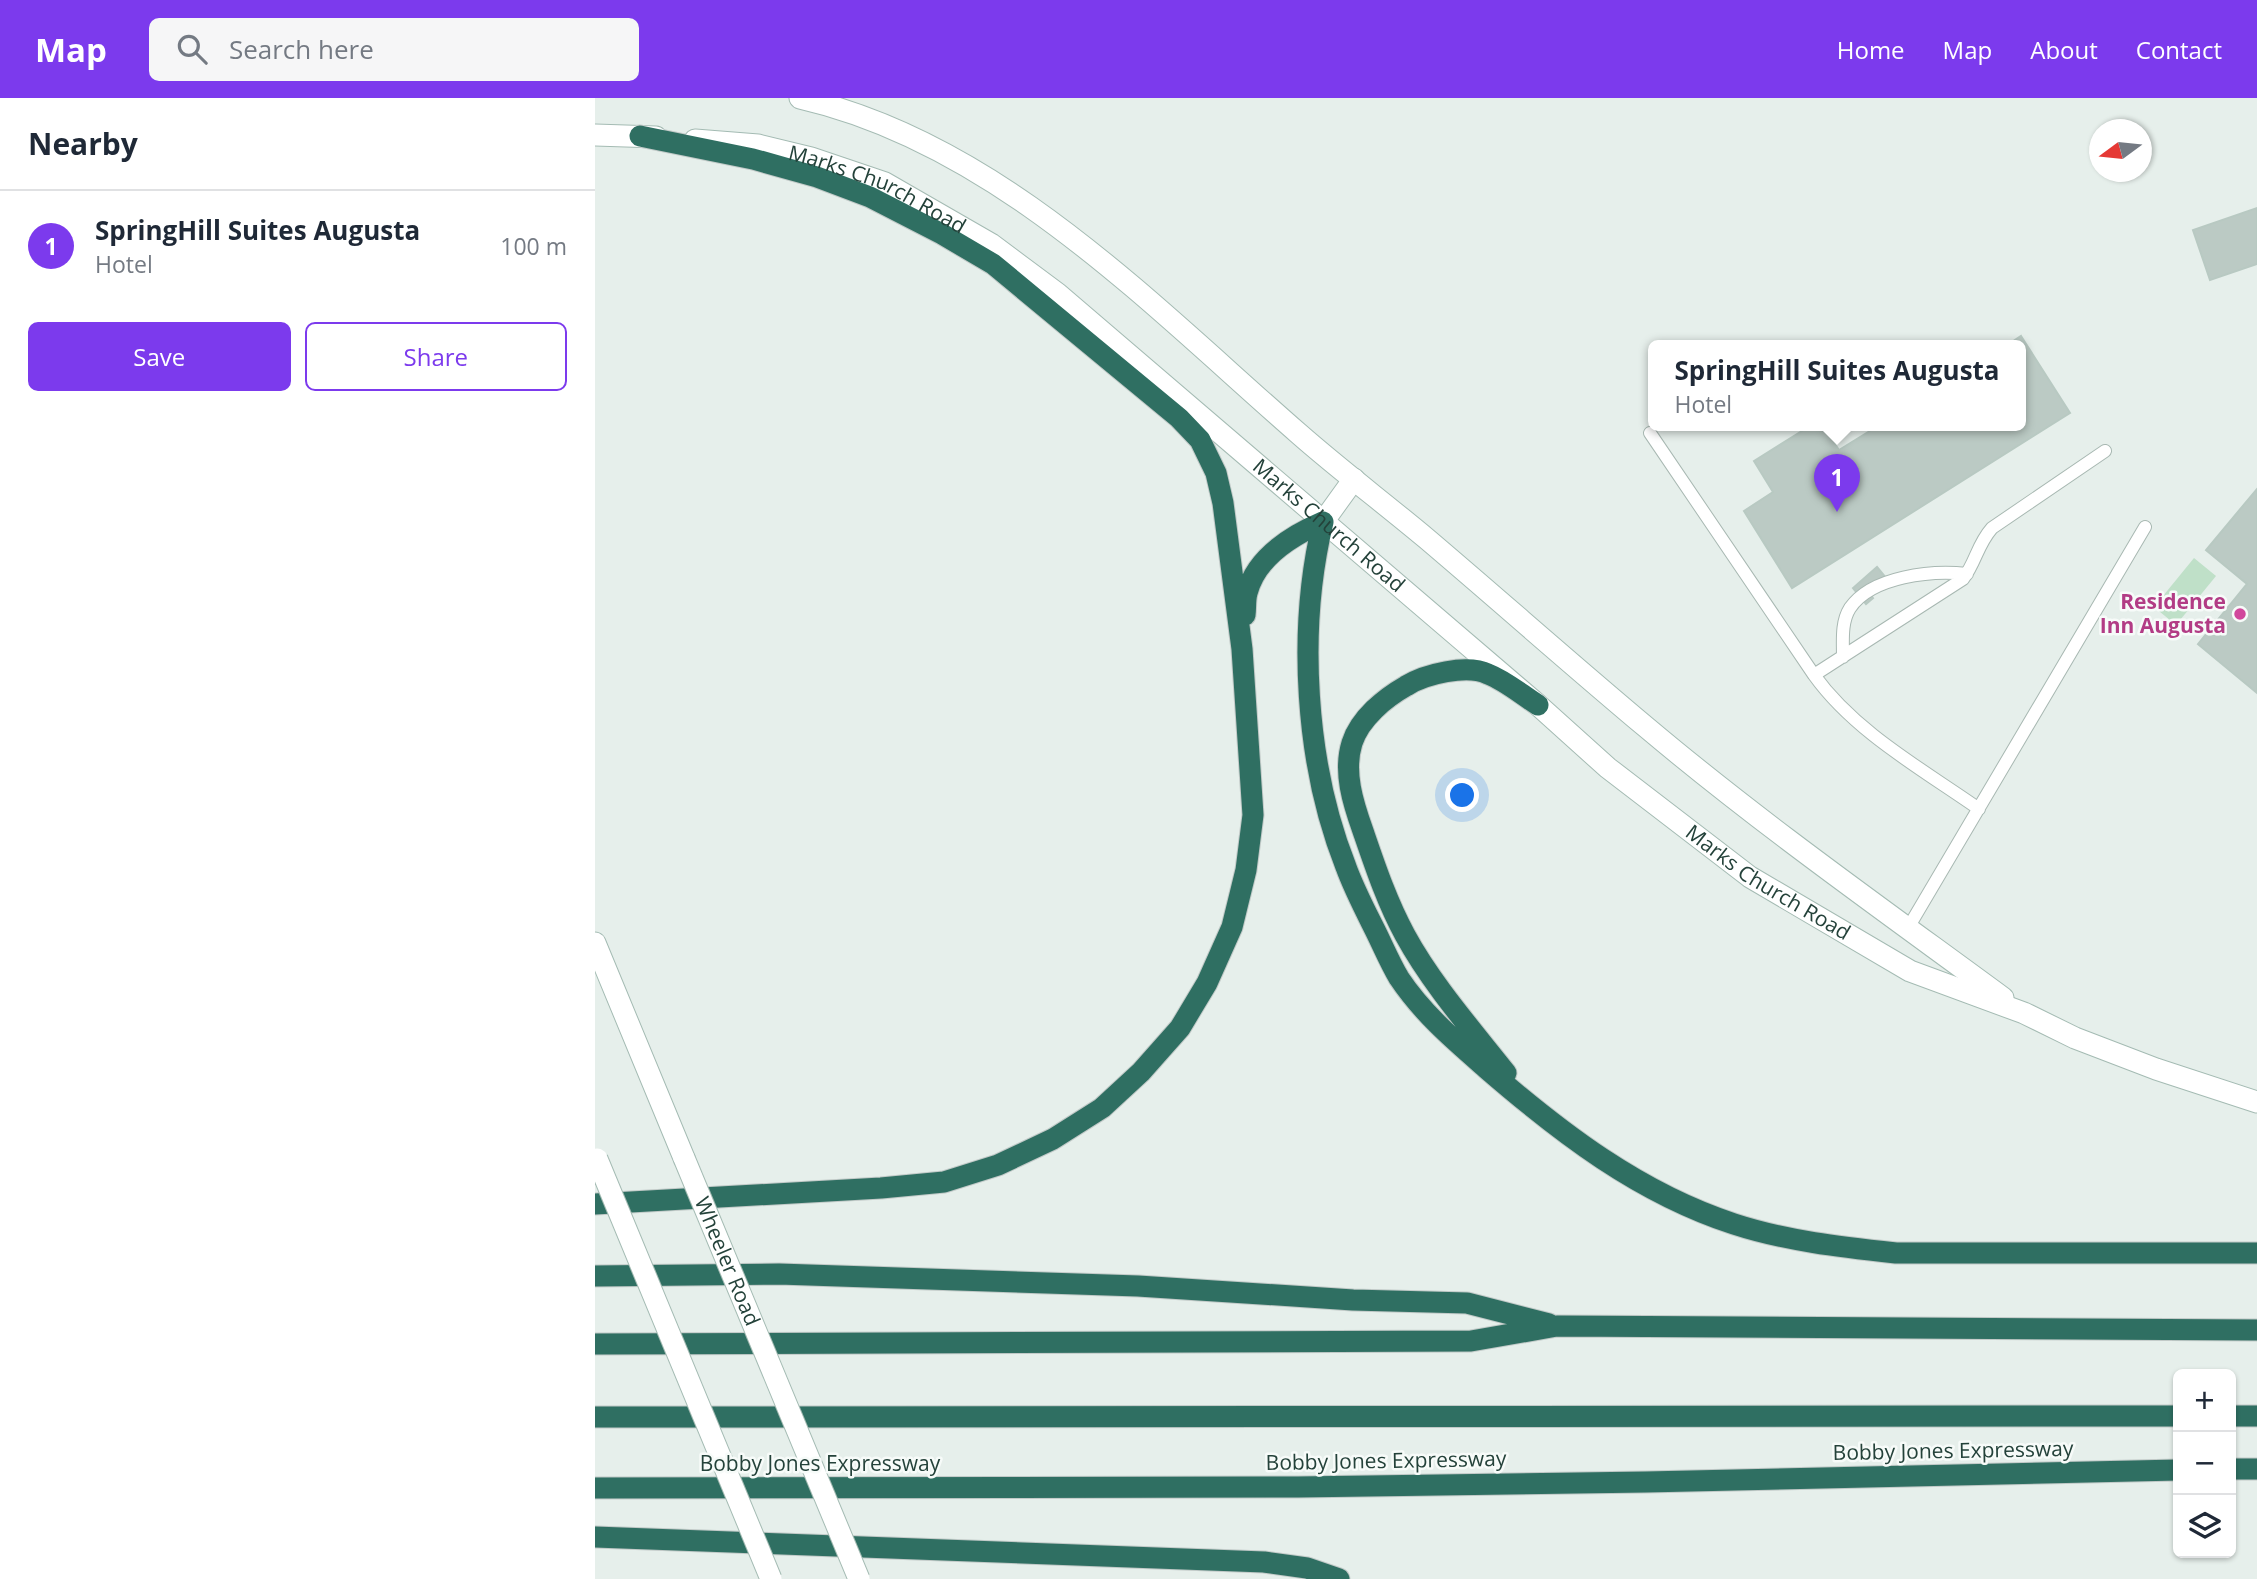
<!DOCTYPE html>
<html lang="en">
<head>
<meta charset="utf-8">
<style>
	body { margin:0; font-family:"Open Sans",sans-serif; background:#f6f6f7; color:#1f2937 }
	.controls { position:absolute; right:21px; bottom:21px; display:grid; overflow:hidden; border-radius:10px; box-shadow:0 2px 5px #0004 }
	.controls button { width:63px; height:63px; display:grid; place-items:center; padding:0; border:0; border-bottom:2px solid #e0e1e3; background:#fff; color:#1f2937; font:35px sans-serif }
	.compass { position:absolute; left:1494px; top:21px; width:63px; height:63px; border-radius:50%; background:#fff; box-shadow:0 2px 5px #0004; rotate:255deg }
	.you { position:absolute; left:868px; top:698px; width:24px; height:24px; margin:-18px; border:5px solid #fff; border-radius:50%; background:#1a73e8; box-shadow:0 0 0 10px #1a73e833 }
	.badge { display:grid; place-items:center; width:46px; height:46px; border-radius:50%; background:#7c3aed; color:#fff; font-size:23px; font-weight:700 }
	.pin { position:absolute; translate:-50% -58px; filter:drop-shadow(0 2px 4px #0008) }
	.pin::after { content:''; position:absolute; top:37px; width:24px; height:21px; background:inherit; clip-path:polygon(0 0,100% 0,50% 100%) }
	.popup { position:absolute; left:1053px; top:242px; width:378px; height:91px; box-sizing:border-box; display:grid; place-content:center; border-radius:10px; background:#fff; filter:drop-shadow(0 2px 5px #0005); font-size:23px; white-space:nowrap; color:#747a83 }
	.popup b { font-size:26px; color:#1f2937 }
	.popup::after { content:''; position:absolute; left:50%; top:100%; margin-left:-14px; border:14px solid transparent; border-top-color:#fff }
	.list { margin:0; padding:0; list-style:none }
	h2 { display:flex; justify-content:space-between; align-items:center; height:91px; margin:0; padding:0 28px; font-size:30px }
	h2 small { font-size:23px; font-weight:400; color:#747a83 }
	.list li { display:grid; grid-template-columns:46px 1fr auto; gap:21px; align-items:center; box-sizing:border-box; height:112px; padding:0 28px; border-top:2px solid #e0e1e3 }
	.list b { display:block; font-size:26px; white-space:nowrap }
	.list p { margin:0; font-size:23px; white-space:nowrap; color:#747a83 }
	.list em { font-size:23px; font-style:normal; color:#747a83 }
	.actions { display:flex; gap:14px; padding:21px 28px }
	.actions a { flex:1; padding:16px 0; border:2px solid #7c3aed; border-radius:10px; text-align:center; font-size:24px; color:#7c3aed }
	.actions .main { background:#7c3aed; color:#fff }
	.icon { flex:none; width:38px; height:38px; fill:none; stroke:currentColor; stroke-width:2; stroke-linecap:round; stroke-linejoin:round }
	.map { position:relative; flex:none; width:1662px; height:1481px; overflow:hidden }
	header { display:flex; align-items:center; gap:42px; box-sizing:border-box; height:98px; padding:0 35px; background:#7c3aed; color:#fff }
	header strong { font-size:33px }
	nav { display:flex; gap:38px; margin-inline-start:auto; font-size:24px }
	.search { width:490px; height:63px; background:#f6f6f7; display:flex; align-items:center; gap:18px; box-sizing:border-box; padding:0 24px; border-radius:10px; color:#747a83; font-size:26px }
	main { display:flex }
	aside { flex:1; background:#fff }
	.map>svg:first-child { display:block }
</style>
</head>
<body>
<header>
<strong>Map</strong>
<div class="search"><svg class="icon" aria-label="search" viewBox="0 0 24 24"><circle cx="10" cy="10" r="6"/><path d="M15 15l6 6"/></svg>Search here</div>
<nav><a>Home</a><a>Map</a><a>About</a><a>Contact</a></nav>
</header>
<main>
<aside>
<h2>Nearby<small></small></h2>
<ul class="list">
<li><span class="badge">1</span><div><b>SpringHill Suites Augusta</b><p>Hotel</p></div><em>100 m</em></li>
</ul>
<div class="actions"><a class="main">Save</a><a>Share</a></div>
</aside>
<div class="map">
<svg width="1662" height="1481" viewBox="0 0 1662 1481">
	<rect width="100%" height="100%" fill="#e6efeb"/>
	<path fill="#bfe0c8" d="M 1599,460 L 1621,478 L 1581,527 L 1559,509 Z"/>
	<path fill="#bbcac4" stroke="#b8c9c2" stroke-width="2" d="M 1662,110 L 1662,166 L 1615,182 L 1598,132 Z
		M 1426,238 L 1475,315 L 1197,490 L 1149,413 L 1178,394 L 1159,363 L 1215,328 L 1228,328 L 1244,352 L 1283,328 L 1426,328 L 1426,248 L 1411,248 Z
		M 1662,391 L 1662,595 L 1603,546 L 1652,486 L 1611,452 Z
		M 1282,469 L 1292,481 L 1274,495 L 1278,500 L 1271,506 L 1258,490 Z"/>
	<g fill="none" stroke-linecap="round" stroke-linejoin="round">
		<g stroke="#a8b8b2" stroke-width="14">
			<path id="lane" d="M 1055,335 L 1219,577 C 1260,634 1327,671 1384,711
				M 1248,559 C 1248,543 1246,524 1255,510 C 1277,478 1337,472 1372,476
				M 1219,577 L 1368,481 C 1381,464 1382,447 1397,430 L 1510,353
				M 1313,830 L 1550,429"/>
		</g>
		<g stroke="#a4bbb3" stroke-width="23">
			<g id="secondary">
				<path d="M 205,0 C 402,45 555,206 703,335 C 745,372 789,405 832,441 C 905,503 977,567 1051,629 C 1165,725 1287,811 1408,900"/>
				<path d="M 0,37 L 61,39"/>
				<path id="s1" d="M 100,42 L 163,47 L 216,60 L 290,85 L 396,146 L 463,196 L 943,607 L 1013,670 L 1155,779 L 1315,873 L 1429,915 L 1480,940 L 1561,971 L 1662,1004"/>
				<path d="M 728,424 L 759,381"/>
				<path d="M 0,845 L 89,1060"/>
			</g>
		</g>
		<g stroke="#c2cac8" stroke-width="23">
			<path id="highway" d="M 728,424 C 702,531 710,666 751,769 C 759,791 770,812 780,832 C 788,848 795,865 804,880 C 828,916 860,943 892,971 C 966,1035 1044,1095 1139,1126 C 1191,1143 1246,1149 1301,1155 L 1662,1155
				M 650,517 C 651,510 650,502 652,495 C 661,459 698,437 728,424
				M 911,975 C 877,932 836,885 810,837 C 792,804 780,768 768,733 C 758,705 748,674 757,645 C 765,620 790,600 811,588 C 830,576 872,566 893,576 C 911,583 927,597 943,607
				M 0,1106 L 286,1090 L 349,1084 L 403,1067 L 458,1041 L 507,1010 L 546,974 L 585,930 L 612,885 L 637,829 L 651,772 L 658,717 L 647,551 L 628,405 L 621,375 L 605,342 L 584,320 L 398,166 L 347,136 L 275,99 L 222,79 L 158,61 L 45,38
				M 0,1178 L 184,1176 L 543,1188 L 758,1202 L 872,1205 L 954,1226
				M 0,1246 L 876,1243 L 962,1228 L 1662,1232
				M 1636,1318 L 1662,1318
				M 0,1319 L 1583,1318
				M 1636,1371 L 1662,1371
				M 0,1390 L 703,1389 L 1051,1384 L 1583,1372
				M 0,1439 L 669,1464 L 712,1470 L 744,1481"/>
		</g>
		<use href="#lane" stroke="#fff" stroke-width="12"/>
		<use href="#secondary" stroke="#fff" stroke-width="21"/>
		<use href="#highway" stroke="#2f6f62" stroke-width="21"/>
		<g stroke="#a4bbb3" stroke-width="23" stroke-linecap="butt">
			<g id="secondary-bridge">
				<path id="s2" d="M 89,1060 L 264,1481"/>
				<path d="M 2,1061 L 176,1481"/>
			</g>
		</g>
		<use href="#secondary-bridge" stroke="#fff" stroke-width="21"/>
	</g>
	<circle fill="#d1479c" stroke="#f7fbf9" stroke-width="2.5" cx="1645" cy="516" r="7"/>
	<g text-anchor="middle" stroke-width="5" stroke-linejoin="round" paint-order="stroke">
		<g font-size="21" fill="#24423a" stroke="#f7fbf9">
			<text dy="7" stroke="none"><textPath href="#s1" startOffset="191">Marks Church Road</textPath></text>
			<text dy="7" stroke="none"><textPath href="#s1" startOffset="758">Marks Church Road</textPath></text>
			<text dy="7" stroke="none"><textPath href="#s1" startOffset="1325">Marks Church Road</textPath></text>
			<text dy="7" stroke="none"><textPath href="#s2" startOffset="112">Wheeler Road</textPath></text>
			<text transform="translate(1358 1353) rotate(-1)" y="7">Bobby Jones Expressway</text>
			<text transform="translate(791 1363) rotate(-1)" y="7">Bobby Jones Expressway</text>
			<text x="225" y="1373">Bobby Jones Expressway</text>
		</g>
		<g font-size="21" font-weight="bold" fill="#b23c85" stroke="#f7fbf9" text-anchor="end">
			<text x="1631" y="511">Residence<tspan x="1631" dy="24">Inn Augusta</tspan></text>
		</g>
	</g>
</svg>
<div class="controls">
<button>+</button>
<button>−</button>
<button><svg class="icon" aria-label="layers" viewBox="0 0 24 24"><path d="M12 4l9 5-9 5-9-5zM3 14l9 5 9-5"/></svg></button>
</div>
<svg class="compass" viewBox="-18 -18 36 36"><path d="M0-13l5 13h-10z" fill="#e53935"/><path d="M0 13l5-13h-10z" fill="#747a83"/></svg>
<div class="you"></div>
<div class="pin badge" style="left:1242px;top:414px">1</div>
<div class="popup"><b>SpringHill Suites Augusta</b>Hotel</div>
</div>
</main>
</body>
</html>
